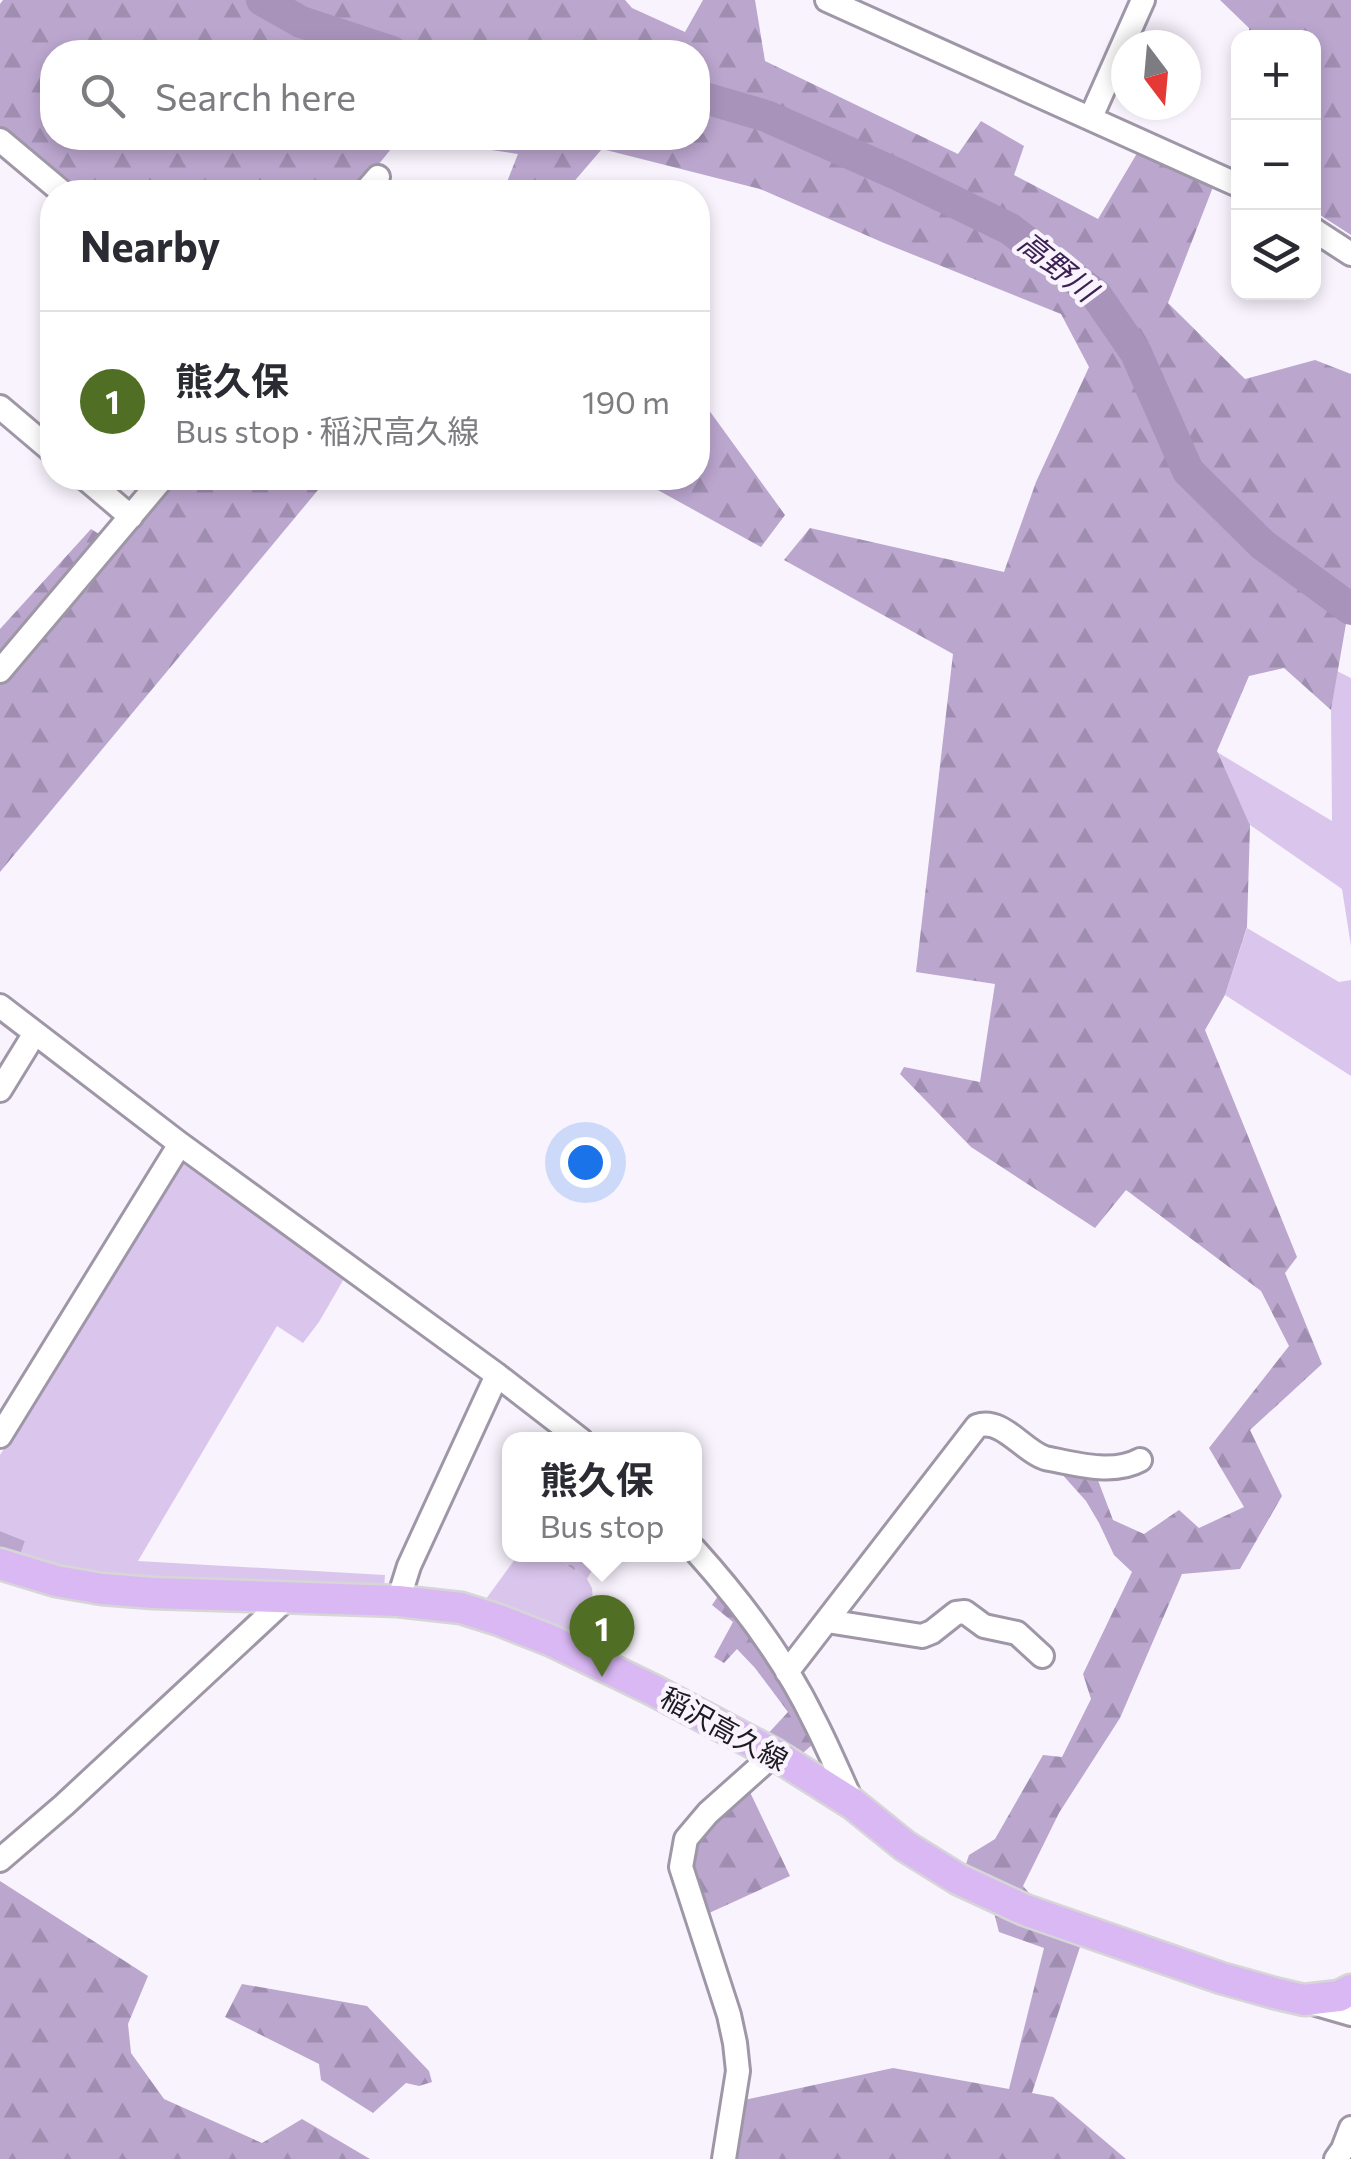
<!DOCTYPE html>
<html lang="en">
<head>
<meta charset="utf-8">
<style>
	body { margin:0; font-family:Commissioner,"Noto Sans JP",sans-serif; background:#f2f2f3; color:#2b2b33 }
	.controls { position:absolute; right:30px; top:30px; display:grid; overflow:hidden; border-radius:20px; box-shadow:0 5px 15px #0003 }
	.controls button { width:90px; height:90px; display:grid; place-items:center; padding:0; border:0; border-bottom:2px solid #e1e1e2; background:#fff; color:#2b2b33; font:50px sans-serif }
	.compass { position:absolute; left:1111px; top:30px; width:90px; height:90px; border-radius:50%; background:#fff; box-shadow:0 5px 15px #0003; rotate:164deg }
	.you { position:absolute; left:585px; top:1162px; width:35px; height:35px; margin:-25px; border:8px solid #fff; border-radius:50%; background:#1a73e8; box-shadow:0 0 0 15px #1a73e833 }
	.badge { display:grid; place-items:center; width:65px; height:65px; border-radius:50%; background:#516f24; color:#fff; font-size:32px; font-weight:700 }
	.pin { position:absolute; translate:-50% -82px; filter:drop-shadow(0 2px 5px #0008) }
	.pin::after { content:''; position:absolute; top:52px; width:35px; height:30px; background:inherit; clip-path:polygon(0 0,100% 0,50% 100%) }
	.popup { position:absolute; left:502px; top:1432px; width:200px; height:130px; box-sizing:border-box; display:grid; place-content:center; border-radius:20px; background:#fff; filter:drop-shadow(0 2px 8px #0005); font-size:32px; white-space:nowrap; color:#7c7c81 }
	.popup b { font-size:38px; color:#2b2b33 }
	.popup::after { content:''; position:absolute; left:50%; top:100%; margin-left:-20px; border:20px solid transparent; border-top-color:#fff }
	.list { margin:0; padding:0; list-style:none }
	h2 { display:flex; justify-content:space-between; align-items:center; height:130px; margin:0; padding:0 40px; font-size:42px }
	h2 small { font-size:32px; font-weight:400; color:#7c7c81 }
	.list li { display:grid; grid-template-columns:65px 1fr auto; gap:30px; align-items:center; box-sizing:border-box; height:180px; padding:0 40px; border-top:2px solid #e1e1e2 }
	.list b { display:block; font-size:38px; white-space:nowrap }
	.list p { margin:0; font-size:32px; white-space:nowrap; color:#7c7c81 }
	.list em { font-size:32px; font-style:normal; color:#7c7c81 }
	.icon { flex:none; width:55px; height:55px; fill:none; stroke:currentColor; stroke-width:2; stroke-linecap:round; stroke-linejoin:round }
	.map { position:relative; flex:none; width:1351px; height:2159px; overflow:hidden }
	.search { position:absolute; background:#fff; box-shadow:0 5px 15px #0003; left:40px; top:40px; width:670px; height:110px; display:flex; align-items:center; gap:25px; box-sizing:border-box; padding:0 35px; border-radius:40px; color:#7c7c81; font-size:38px }
	.panel { position:absolute; background:#fff; box-shadow:0 5px 15px #0003; left:40px; top:180px; width:670px; height:310px; border-radius:40px }
	.map>svg:first-child { display:block }
</style>
</head>
<body>
<div class="map">
<svg width="1351" height="2159" viewBox="0 0 1351 2159">
	<defs>
		<pattern id="forest-firs" width="22" height="20" patternUnits="userSpaceOnUse" patternTransform="scale(2.5)"><rect width="22" height="20" fill="#bba6ce"/><path d="M5 1l3.5 6h-7zM16 11l3.5 6h-7z" fill="#a08eb1"/></pattern>
		<pattern id="cemetery-stones" width="16" height="16" patternUnits="userSpaceOnUse" patternTransform="scale(2.5)"><rect width="16" height="16" fill="#dac6ec"/><path d="M2 7V4a2 2 0 0 1 4 0v3zM10 15v-3a2 2 0 0 1 4 0v3z" fill="#bbaaca"/></pattern>
	</defs>
	<rect width="100%" height="100%" fill="#f9f3fe"/>
	<path fill="#dac6ec" d="M 1337,671 L 1351,678 L 1351,946 L 1342,889 L 1250,825 L 1217,752 L 1332,821 L 1331,710 Z
		M 1247,928 L 1339,982 L 1351,980 L 1351,1076 L 1225,995 Z
		M 183,1157 L 345,1277 L 319,1322 L 303,1343 L 277,1326 L 138,1561 L 385,1575 L 384,1589 L 119,1580 L 18,1561 L 25,1541 L 0,1531 L 0,1455 L 151,1206 Z
		M 518,1555 L 553,1555 L 587,1579 L 592,1588 L 594,1615 L 623,1639 L 612,1661 L 483,1603 Z"/>
	<path fill="url(#forest-firs)" d="M 3,0 L 625,0 L 632,8 L 685,32 L 703,0 L 755,0 L 765,61 L 958,154 L 981,121 L 1024,146 L 1014,175 L 1098,219 L 1139,150 L 1213,187 L 1168,303 L 1245,379 L 1315,360 L 1351,374 L 1351,595 L 1331,710 L 1284,668 L 1249,676 L 1217,751 L 1250,825 L 1247,927 L 1225,995 L 1205,1030 L 1297,1257 L 1285,1273 L 1322,1364 L 1250,1430 L 1282,1496 L 1240,1569 L 1182,1574 L 1120,1718 L 1059,1813 L 1023,1886 L 1067,1938 L 1081,1944 L 1032,2093 L 1053,2097 L 1126,2159 L 736,2159 L 744,2100 L 893,2068 L 1009,2089 L 1044,1948 L 999,1932 L 986,1882 L 965,1867 L 969,1855 L 995,1839 L 1043,1755 L 1062,1757 L 1091,1699 L 1083,1674 L 1132,1572 L 1114,1555 L 1099,1523 L 1086,1501 L 1060,1472 L 1096,1475 L 1113,1520 L 1144,1534 L 1179,1510 L 1199,1528 L 1244,1507 L 1209,1448 L 1289,1346 L 1261,1291 L 1126,1190 L 1095,1228 L 971,1147 L 900,1074 L 904,1067 L 980,1082 L 995,984 L 916,972 L 953,654 L 784,560 L 810,528 L 1004,572 L 1036,482 L 1089,367 L 1061,314 L 884,243 L 760,189 L 602,149 L 565,192 L 503,192 L 518,154 L 410,138 L 698,138 L 698,52 L 52,52 L 52,138 L 400,138 L 356,192 L 71,192 L 0,133 L 0,4 Z
		M 1220,0 L 1351,0 L 1351,235 L 1314,211 L 1314,38 L 1249,37 L 1249,28 Z
		M 698,395 L 785,515 L 761,547 L 636,478 L 698,478 Z
		M 179,478 L 328,478 L 0,872 L 0,629 L 91,529 L 120,547 Z
		M 0,1531 L 25,1541 L 18,1561 L 0,1554 Z
		M 718,1596 C 755,1641 787,1693 812,1745 L 797,1758 L 763,1739 L 788,1712 L 755,1668 L 737,1649 L 724,1663 L 714,1657 L 733,1622 L 712,1605 Z
		M 749,1790 L 790,1876 L 707,1914 L 690,1857 L 701,1831 Z
		M 0,1881 L 148,1976 L 128,2024 L 131,2053 L 164,2099 L 262,2143 L 302,2119 L 370,2159 L 0,2159 Z
		M 242,1984 L 367,2006 L 429,2071 L 432,2082 L 419,2086 L 406,2083 L 373,2113 L 321,2080 L 319,2064 L 225,2017 Z"/>
	<path fill="url(#cemetery-stones)" d="M 553,1555 L 601,1554 L 601,1555 L 587,1579 Z"/>
	<g fill="none" stroke-linecap="round" stroke-linejoin="round">
		<path stroke="#a893bb" stroke-width="32" d="M 262,0 L 301,22 L 392,52
			M 698,96 L 766,116 L 899,175 L 1010,229 L 1096,295 L 1136,353 L 1188,471 L 1263,545 L 1351,609"/>
		<g stroke="#9f97a7" stroke-width="28">
			<path id="minor" d="M 827,0 L 1238,185
				M 1091,117 L 1143,0
				M 0,140 L 62,192
				M 365,192 L 378,177
				M 1314,230 L 1351,254
				M 0,407 L 52,451
				M 85,478 L 131,517
				M 0,671 L 163,478
				M 0,1006 L 180,1144 L 497,1375 L 581,1440
				M 0,1090 L 35,1033
				M 0,1436 L 180,1144
				M 694,1549 C 740,1600 784,1658 814,1720 C 828,1747 840,1776 853,1804
				M 398,1601 L 409,1566 L 497,1375
				M 827,1621 L 922,1636 L 932,1632 L 956,1613 L 965,1612 L 984,1626 L 1017,1633 L 1042,1656
				M 787,1672 L 977,1426 C 1002,1417 1023,1451 1045,1458 C 1075,1464 1113,1475 1140,1460
				M 0,1860 L 64,1805 L 288,1597
				M 1313,2003 L 1351,2014
				M 724,2159 L 738,2071 L 735,2043 L 729,2015 L 681,1867 L 686,1839 L 708,1813 L 774,1754
				M 1336,2159 L 1343,2149 L 1351,2128"/>
		</g>
		<g stroke="#d6d6d7" stroke-width="35">
			<path id="major" d="M 0,1564 L 56,1581 L 102,1589 L 153,1593 L 398,1601 L 461,1608 L 499,1620 L 552,1641 L 653,1690 L 774,1754 L 853,1804 L 905,1846 L 958,1879 L 1025,1910 L 1221,1978 L 1274,1993 L 1304,2000 L 1339,1996 L 1351,1990"/>
		</g>
		<use href="#minor" stroke="#fff" stroke-width="22"/>
		<use href="#major" stroke="#d9b8f4" stroke-width="30"/>
	</g>
	<g text-anchor="middle" stroke-width="9" stroke-linejoin="round" paint-order="stroke">
		<g font-size="28" fill="#1e1a21" stroke="#f9f3fe">
			<text transform="translate(724 1729) rotate(29)" y="10">稲沢高久線</text>
		</g>
		<g font-size="30" font-style="italic" fill="#3d2052" stroke="#f9f3fe">
			<text transform="translate(1057 267) rotate(39)" y="10">高野川</text>
		</g>
	</g>
</svg>
<div class="controls">
<button>+</button>
<button>−</button>
<button><svg class="icon" aria-label="layers" viewBox="0 0 24 24"><path d="M12 4l9 5-9 5-9-5zM3 14l9 5 9-5"/></svg></button>
</div>
<svg class="compass" viewBox="-18 -18 36 36"><path d="M0-13l5 13h-10z" fill="#e53935"/><path d="M0 13l5-13h-10z" fill="#7c7c81"/></svg>
<div class="you"></div>
<div class="pin badge" style="left:602px;top:1677px">1</div>
<div class="popup"><b>熊久保</b>Bus stop</div>
<div class="search"><svg class="icon" aria-label="search" viewBox="0 0 24 24"><circle cx="10" cy="10" r="6"/><path d="M15 15l6 6"/></svg>Search here</div>
<section class="panel">
<h2>Nearby<small></small></h2>
<ul class="list">
<li><span class="badge">1</span><div><b>熊久保</b><p>Bus stop · 稲沢高久線</p></div><em>190 m</em></li>
</ul>
</section>
</div>
</body>
</html>
